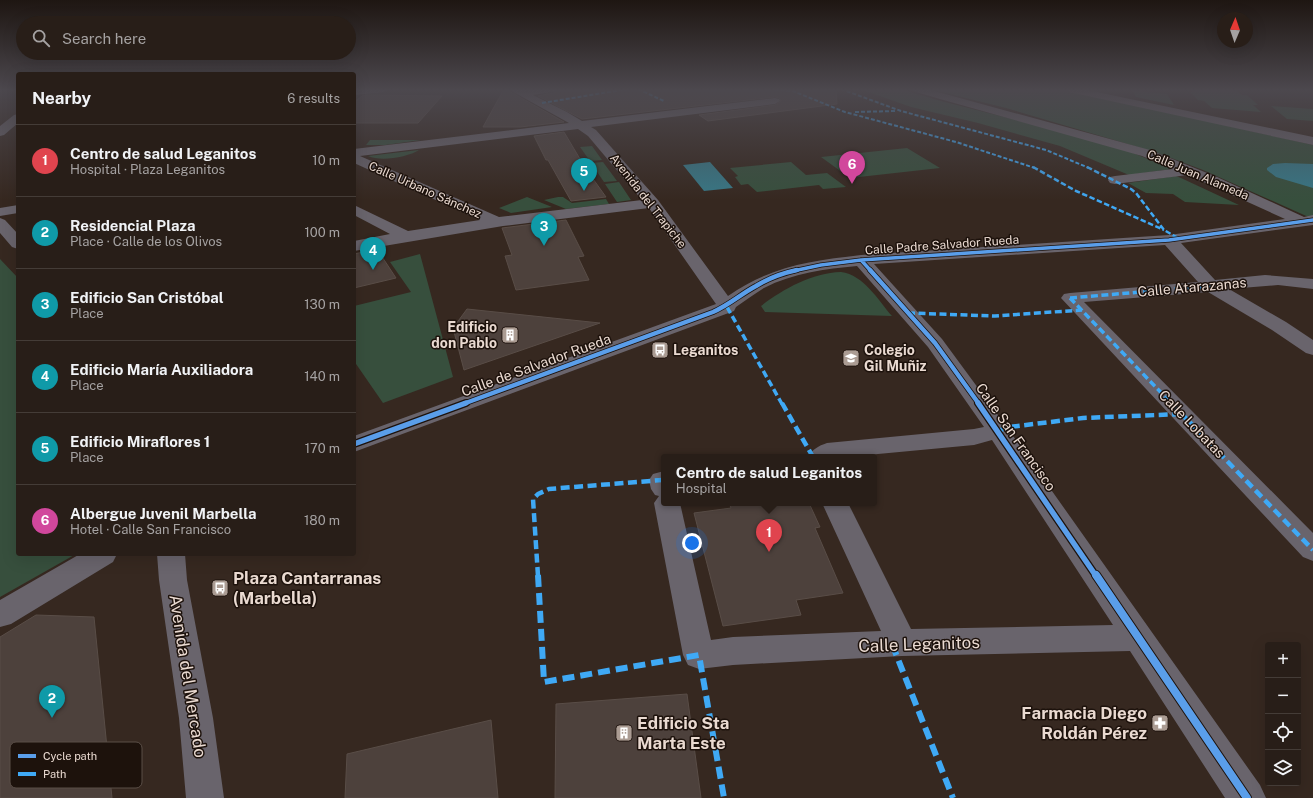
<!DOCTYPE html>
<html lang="en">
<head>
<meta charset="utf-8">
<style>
	body { margin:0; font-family:"Public Sans",sans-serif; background:#302721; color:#f1f3f6 }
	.controls { position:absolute; right:12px; bottom:12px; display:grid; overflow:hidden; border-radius:4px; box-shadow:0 4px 16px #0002 }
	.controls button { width:36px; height:36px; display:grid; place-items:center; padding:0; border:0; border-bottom:1px solid #443c37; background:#281e18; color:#f1f3f6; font:20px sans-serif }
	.compass { position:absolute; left:1217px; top:12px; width:36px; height:36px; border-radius:50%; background:#281e18; box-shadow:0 4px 16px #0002; rotate:2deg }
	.you { position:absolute; left:692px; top:543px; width:14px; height:14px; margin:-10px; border:3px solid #fff; border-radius:50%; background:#1a73e8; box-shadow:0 0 0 6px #1a73e833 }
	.badge { display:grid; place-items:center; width:26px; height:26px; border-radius:50%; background:#d93025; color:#fff; font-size:13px; font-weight:700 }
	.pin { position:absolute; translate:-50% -33px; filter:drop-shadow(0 1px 2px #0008) }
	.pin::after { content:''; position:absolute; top:21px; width:14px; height:12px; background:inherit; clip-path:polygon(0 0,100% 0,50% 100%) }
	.popup { position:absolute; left:661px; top:454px; width:216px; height:52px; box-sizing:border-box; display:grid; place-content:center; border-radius:4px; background:#281e18; filter:drop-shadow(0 1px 3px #0005); font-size:13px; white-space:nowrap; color:#a5a2a2 }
	.popup b { font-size:15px; color:#f1f3f6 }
	.popup::after { content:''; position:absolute; left:50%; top:100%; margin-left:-8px; border:8px solid transparent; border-top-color:#281e18 }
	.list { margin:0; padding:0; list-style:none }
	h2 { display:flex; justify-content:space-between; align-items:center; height:52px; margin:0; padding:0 16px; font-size:17px }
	h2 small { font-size:13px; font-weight:400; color:#a5a2a2 }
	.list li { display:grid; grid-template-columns:26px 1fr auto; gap:12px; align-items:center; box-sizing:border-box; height:72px; padding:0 16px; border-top:1px solid #443c37 }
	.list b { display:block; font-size:15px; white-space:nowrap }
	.list p { margin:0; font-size:13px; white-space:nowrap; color:#a5a2a2 }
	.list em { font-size:13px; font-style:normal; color:#a5a2a2 }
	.icon { flex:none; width:22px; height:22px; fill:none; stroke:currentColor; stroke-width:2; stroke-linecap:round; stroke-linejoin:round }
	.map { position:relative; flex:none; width:1313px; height:798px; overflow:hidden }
	.search { position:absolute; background:#281e18; box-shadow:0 4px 16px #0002; left:16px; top:16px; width:340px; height:44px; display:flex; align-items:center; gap:10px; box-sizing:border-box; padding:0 14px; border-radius:22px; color:#a5a2a2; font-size:15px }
	.panel { position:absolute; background:#281e18; box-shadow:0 4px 16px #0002; left:16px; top:72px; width:340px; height:484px; border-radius:4px }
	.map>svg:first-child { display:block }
</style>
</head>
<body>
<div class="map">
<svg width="1313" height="798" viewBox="0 0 1313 798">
	<rect width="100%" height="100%" fill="#362820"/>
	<path fill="#374f3d" d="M 860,89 L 900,89 L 941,101 L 1016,120 L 1126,150 L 1172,169 L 1129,175 L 1060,146 L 978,123 L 911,107 Z
		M 930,89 L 1065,89 L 1313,145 L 1313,219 L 1203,170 L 1158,153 L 1006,108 Z
		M 1191,89 L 1234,89 L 1242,95 L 1247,95 L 1258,105 L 1253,105 L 1261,112 L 1212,108 L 1204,101 L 1198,100 L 1190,92 L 1194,92 Z
		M 1133,91 L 1167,94 L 1174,105 L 1136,97 Z
		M 1271,106 L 1313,109 L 1313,121 L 1287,119 Z
		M 370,140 L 421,140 L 385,145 L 366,145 Z
		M 592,146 L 602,160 L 590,161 L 580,147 Z
		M 907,148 L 940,168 L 850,178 L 821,157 Z
		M 419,150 C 408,157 381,162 368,156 Z
		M 603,162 L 617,181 L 604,182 L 591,163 Z
		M 791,162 L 806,175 L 827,173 L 846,187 L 823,189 L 819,185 L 757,192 L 748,184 L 741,185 L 735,177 L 738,176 L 730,168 Z
		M 1176,176 L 1181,178 L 1239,205 L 1185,202 L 1173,194 L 1146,193 L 1128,183 Z
		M 619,182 L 631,200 L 617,202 L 605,184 Z
		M 527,197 L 552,207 L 511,213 L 499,208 Z
		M 558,197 L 563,197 L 572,203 L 606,199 L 609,204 L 566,209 L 544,200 Z
		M 420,254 L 453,377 L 383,403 L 354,361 L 354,306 L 411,292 L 390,262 Z
		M 0,259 L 18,278 L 18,554 L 76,554 L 0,597 Z
		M 841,272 C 864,275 878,300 892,316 L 765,312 L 761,306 C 783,289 812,273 841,272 Z"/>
	<path fill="#387785" d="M 710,162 L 733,188 L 704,191 L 683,165 Z
		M 1285,163 L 1313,164 L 1313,188 L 1276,177 L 1267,170 L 1267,168 L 1273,164 Z"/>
	<path fill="#4d413c" stroke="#594d47" d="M 504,89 L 507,89 L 507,90 L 564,122 L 520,127 L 483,127 Z
		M 559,89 L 836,89 L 837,104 L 708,121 L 699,115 L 775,105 L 781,101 L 779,98 L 775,97 L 582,119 L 538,96 L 557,92 Z
		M 366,95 L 442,96 L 418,123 L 354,123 L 354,102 L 362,96 Z
		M 564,132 L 586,169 L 606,197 L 571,201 L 548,160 L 546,160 L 534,136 Z
		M 566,220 L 584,256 L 578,257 L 589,280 L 516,290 L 505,256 L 512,255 L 502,228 Z
		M 377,249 L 396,278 L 354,288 L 354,254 Z
		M 467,309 L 600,323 L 464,370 L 453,328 Z
		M 729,503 L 809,503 L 820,527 L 815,528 L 843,593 L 796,600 L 801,615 L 723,626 L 694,513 L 731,508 Z
		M 36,615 L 94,617 L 112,798 L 0,798 L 0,637 Z
		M 687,694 L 701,798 L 555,798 L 556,704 Z
		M 491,720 L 498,798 L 345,798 L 347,754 Z"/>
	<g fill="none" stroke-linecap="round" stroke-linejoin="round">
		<path fill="#69646c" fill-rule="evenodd" d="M 354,89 L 389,89 L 384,92 L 354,95 Z
			M 508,89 L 558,89 L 557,91 L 533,95 L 567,112 L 582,121 L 775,98 L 779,99 L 780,101 L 775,104 L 591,127 L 596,130 L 658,200 L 728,296 C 771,266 810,261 861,255 L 1169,235 L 1285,219 L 1188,175 L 1115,184 L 1110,183 L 1108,180 L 1110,177 L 1115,176 L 1173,169 L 1142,156 L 940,99 L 913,91 L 912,89 L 927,89 L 1150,150 L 1217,177 L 1304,217 L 1313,215 L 1313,225 L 1181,243 L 1215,280 L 1265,275 L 1313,279 L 1313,289 L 1278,285 L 1229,289 L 1286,322 L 1313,340 L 1313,355 L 1306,353 L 1272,330 L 1208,292 L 1084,302 L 1313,533 L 1313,561 L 1303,557 L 1061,298 L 1064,294 L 1070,293 L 1198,282 L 1165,245 L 874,264 L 942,339 L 1006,426 L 1260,785 L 1266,798 L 1225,798 L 1130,651 L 902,656 L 733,665 L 699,669 L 688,665 L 683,655 L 654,503 L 659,496 L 655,495 L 651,489 L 649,480 L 653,474 L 664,471 L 664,503 L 680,503 L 711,640 L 733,637 L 881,631 L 822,503 L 848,503 L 911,629 L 1113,625 L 992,440 L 974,445 L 846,457 L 808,457 C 813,449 818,446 827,443 L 974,429 L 984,427 L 928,347 L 857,266 C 825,269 793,273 764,288 C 754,294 745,301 736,307 L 734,311 L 354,452 L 354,436 L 716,304 L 649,208 L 503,226 L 354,251 L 354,241 L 390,234 L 354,215 L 354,205 L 408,231 L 480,220 L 354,163 L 354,149 L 569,123 ZM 578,129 L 588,136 L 642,200 L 499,217 L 360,156 Z
			M 1064,89 L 1082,89 L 1313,137 L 1313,145 L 1069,92 Z
			M 18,114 L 18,123 L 4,135 L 0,136 L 0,126 L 14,115 Z
			M 18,205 L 18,213 L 0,216 L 0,208 Z
			M 0,218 L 5,220 L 18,234 L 18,249 L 12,247 L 0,233 Z
			M 80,554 L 117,554 L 113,562 L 11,624 L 0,627 L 0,600 Z
			M 157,554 L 185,554 L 187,580 L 213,718 L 224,798 L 186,798 L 179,718 L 159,580 Z"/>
		<path stroke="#3fa9f5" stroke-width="2" stroke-dasharray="4 2" stroke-linecap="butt" d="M 638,89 L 664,101
			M 774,89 L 793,91 L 845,112 L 956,142 L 1035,168
			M 841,89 L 901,111 L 1046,150 L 1089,168
			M 542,103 L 627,89
			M 855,112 L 895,111"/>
		<path stroke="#3fa9f5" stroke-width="2.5" stroke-dasharray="5.5 2.5" stroke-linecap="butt" d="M 1033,167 L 1076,191 L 1164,230
			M 1087,167 L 1131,189 L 1136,193 L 1164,230 L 1178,238"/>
		<path stroke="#3fa9f5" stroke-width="3.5" stroke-dasharray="7 3.5" stroke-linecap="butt" d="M 1070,298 L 1172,404
			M 1070,298 L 1211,286
			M 727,307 L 782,404
			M 908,313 L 995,316 L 1082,310"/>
		<path stroke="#3fa9f5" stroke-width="4.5" stroke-dasharray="9 4.5" stroke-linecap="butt" d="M 782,403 L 813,457
			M 1171,403 L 1313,550
			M 998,431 L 1009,427 L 1083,418 L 1182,414
			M 538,576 L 533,499 L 538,494 L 549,489 L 662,480"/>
		<path stroke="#3fa9f5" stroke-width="6" stroke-dasharray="12 6" stroke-linecap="butt" d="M 538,575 L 544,682 L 699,655 L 724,798
			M 892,644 L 953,798"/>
		<g stroke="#1d120c" stroke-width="5">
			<path id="cycleway-far3" d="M 861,260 L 871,271
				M 793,271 L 821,265 L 861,260 L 1169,240 L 1313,220"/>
		</g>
		<g stroke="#1d120c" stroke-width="6">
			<path id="cycleway-far2" d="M 870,270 L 935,343 L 979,404
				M 463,404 L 713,312 C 729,305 741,294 756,286 C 769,278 783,273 797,270"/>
		</g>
		<g stroke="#1d120c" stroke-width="8">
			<path id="cycleway-far1" d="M 978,403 L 1096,576
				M 354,444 L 466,403"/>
		</g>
		<g stroke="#1d120c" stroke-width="10">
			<path id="cycleway" d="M 1096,575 L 1247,798"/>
		</g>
		<use href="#cycleway-far3" stroke="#5a9eea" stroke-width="3.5"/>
		<use href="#cycleway-far2" stroke="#5a9eea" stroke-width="4.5"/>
		<use href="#cycleway-far1" stroke="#5a9eea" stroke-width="5.5"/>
		<use href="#cycleway" stroke="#5a9eea" stroke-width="8"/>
	</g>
	<linearGradient id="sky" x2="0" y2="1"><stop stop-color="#1e1612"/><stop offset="0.45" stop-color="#4c484e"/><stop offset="1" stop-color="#4c484e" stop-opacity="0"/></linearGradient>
	<rect width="1313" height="200" fill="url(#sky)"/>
	<defs>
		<g id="building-square" transform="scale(0.9)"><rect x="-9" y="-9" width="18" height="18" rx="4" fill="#ab9c93" stroke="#1d120c"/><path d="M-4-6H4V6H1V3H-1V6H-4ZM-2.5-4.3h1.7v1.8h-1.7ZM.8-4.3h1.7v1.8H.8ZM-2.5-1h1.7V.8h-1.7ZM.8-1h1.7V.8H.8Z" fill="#fff"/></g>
		<g id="bus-square" transform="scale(0.9)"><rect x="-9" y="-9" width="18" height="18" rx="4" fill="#ab9c93" stroke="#1d120c"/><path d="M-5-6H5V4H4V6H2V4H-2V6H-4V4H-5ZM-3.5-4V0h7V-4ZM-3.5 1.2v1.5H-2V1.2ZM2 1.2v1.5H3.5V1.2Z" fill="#fff"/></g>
		<g id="school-square" transform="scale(0.9)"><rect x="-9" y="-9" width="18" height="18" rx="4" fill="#ab9c93" stroke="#1d120c"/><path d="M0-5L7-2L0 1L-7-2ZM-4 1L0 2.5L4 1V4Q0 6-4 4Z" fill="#fff"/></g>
		<g id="pharmacy-square" transform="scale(0.9)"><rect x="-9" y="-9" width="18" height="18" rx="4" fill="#ab9c93" stroke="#1d120c"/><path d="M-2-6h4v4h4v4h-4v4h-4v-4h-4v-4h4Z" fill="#fff"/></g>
	</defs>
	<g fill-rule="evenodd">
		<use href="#building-square" x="510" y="335"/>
		<use href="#bus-square" x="660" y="350"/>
		<use href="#school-square" x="851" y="358"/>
		<use href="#bus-square" x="220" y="588"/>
		<use href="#pharmacy-square" x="1160" y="723"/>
		<use href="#building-square" x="624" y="733"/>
	</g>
	<g text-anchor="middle" stroke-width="3" stroke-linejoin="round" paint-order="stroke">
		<g font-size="12" fill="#eadad1" stroke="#1d120c">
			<text transform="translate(1198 175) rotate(23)" y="4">Calle Juan Alameda</text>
			<text transform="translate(425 190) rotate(24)" y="4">Calle Urbano Sánchez</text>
			<text transform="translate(648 201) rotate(52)" y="4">Avenida del Trapiche</text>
			<text transform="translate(942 245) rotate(-4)" y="4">Calle Padre Salvador Rueda</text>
		</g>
		<g font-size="14" fill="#eadad1" stroke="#1d120c">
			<text transform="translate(1192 287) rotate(-5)" y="5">Calle Atarazanas</text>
			<text transform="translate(536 365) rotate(-20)" y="5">Calle de Salvador Rueda</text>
			<text transform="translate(1192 424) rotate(46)" y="5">Calle Lobatas</text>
			<text transform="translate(1016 437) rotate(55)" y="5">Calle San Francisco</text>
		</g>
		<g font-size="14" font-weight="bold" fill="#eadad1" stroke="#1d120c" text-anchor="start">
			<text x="497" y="332" text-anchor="end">Edificio<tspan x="497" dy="16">don Pablo</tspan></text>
			<text x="673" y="355">Leganitos</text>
			<text x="864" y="355">Colegio<tspan x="864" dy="16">Gil Muñiz</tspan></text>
		</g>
		<g font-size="17" font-weight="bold" fill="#eadad1" stroke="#1d120c" text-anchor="start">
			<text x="233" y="584">Plaza Cantarranas<tspan x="233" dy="20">(Marbella)</tspan></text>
			<text x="1147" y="719" text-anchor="end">Farmacia Diego<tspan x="1147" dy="20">Roldán Pérez</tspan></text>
			<text x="637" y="729">Edificio Sta<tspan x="637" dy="20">Marta Este</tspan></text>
		</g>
		<g font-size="17" fill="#eadad1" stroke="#1d120c">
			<text transform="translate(919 644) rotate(-2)" y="6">Calle Leganitos</text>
			<text transform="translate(188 676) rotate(81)" y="6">Avenida del Mercado</text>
		</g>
	</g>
	<rect x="10" y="742" width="132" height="46" rx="6" fill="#1d120c" stroke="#5a4e47" stroke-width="1"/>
	<rect x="18" y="754" width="18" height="4" fill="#5a9eea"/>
	<rect x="18" y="772" width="18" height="4" fill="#3fa9f5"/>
	<g font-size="11" fill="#eadad1">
		<text x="43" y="760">Cycle path</text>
		<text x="43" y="778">Path</text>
	</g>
</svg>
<div class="controls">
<button>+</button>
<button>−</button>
<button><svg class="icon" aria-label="locate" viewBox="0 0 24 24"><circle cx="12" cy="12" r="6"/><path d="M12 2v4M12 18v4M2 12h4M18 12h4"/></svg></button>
<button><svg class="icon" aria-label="layers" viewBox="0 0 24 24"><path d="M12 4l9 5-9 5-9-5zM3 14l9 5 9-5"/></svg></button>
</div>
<svg class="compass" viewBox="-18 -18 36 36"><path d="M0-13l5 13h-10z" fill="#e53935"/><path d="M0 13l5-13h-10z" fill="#a5a2a2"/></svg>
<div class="you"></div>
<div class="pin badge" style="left:769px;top:552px;background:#e0444e">1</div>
<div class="popup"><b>Centro de salud Leganitos</b>Hospital</div>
<div class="pin badge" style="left:52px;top:718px;background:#0f9aa8">2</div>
<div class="pin badge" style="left:544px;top:246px;background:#0f9aa8">3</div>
<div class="pin badge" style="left:373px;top:270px;background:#0f9aa8">4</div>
<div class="pin badge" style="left:584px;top:191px;background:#0f9aa8">5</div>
<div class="pin badge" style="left:852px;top:184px;background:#d1479c">6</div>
<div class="search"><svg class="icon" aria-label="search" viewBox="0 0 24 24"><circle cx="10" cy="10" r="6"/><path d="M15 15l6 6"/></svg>Search here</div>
<section class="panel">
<h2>Nearby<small>6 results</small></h2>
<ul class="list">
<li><span class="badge" style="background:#e0444e">1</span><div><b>Centro de salud Leganitos</b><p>Hospital · Plaza Leganitos</p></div><em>10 m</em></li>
<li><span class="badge" style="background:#0f9aa8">2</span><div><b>Residencial Plaza</b><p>Place · Calle de los Olivos</p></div><em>100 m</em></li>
<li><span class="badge" style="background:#0f9aa8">3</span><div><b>Edificio San Cristóbal</b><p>Place</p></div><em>130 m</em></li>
<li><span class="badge" style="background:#0f9aa8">4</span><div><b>Edificio María Auxiliadora</b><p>Place</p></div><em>140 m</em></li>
<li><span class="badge" style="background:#0f9aa8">5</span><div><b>Edificio Miraflores 1</b><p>Place</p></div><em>170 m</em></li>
<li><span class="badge" style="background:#d1479c">6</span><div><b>Albergue Juvenil Marbella</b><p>Hotel · Calle San Francisco</p></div><em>180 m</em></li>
</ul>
</section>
</div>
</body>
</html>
